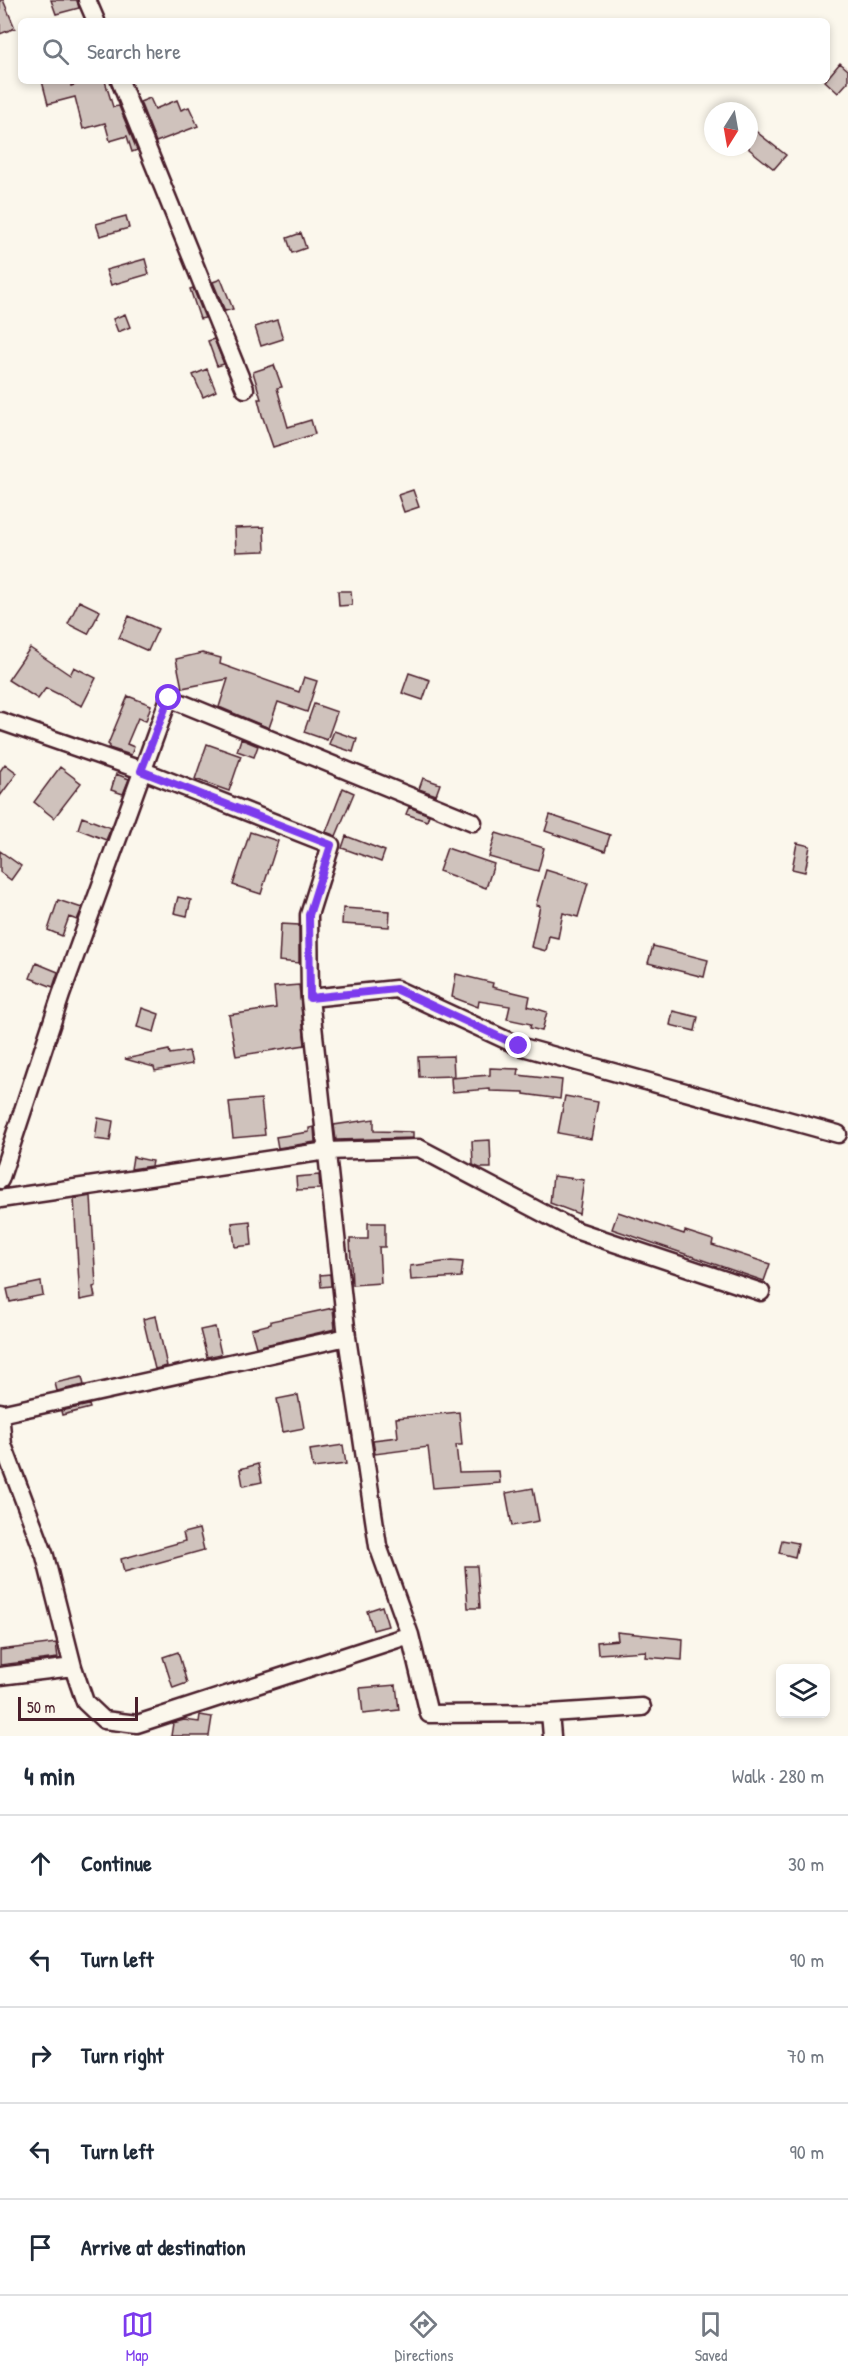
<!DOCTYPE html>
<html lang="en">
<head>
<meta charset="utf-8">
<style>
	body { margin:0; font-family:"Patrick Hand",sans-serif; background:#f6f6f7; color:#1f2937 }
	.controls { position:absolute; right:18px; bottom:18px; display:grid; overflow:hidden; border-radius:9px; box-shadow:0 3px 9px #0003 }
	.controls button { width:54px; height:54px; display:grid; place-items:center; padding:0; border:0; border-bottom:2px solid #e0e1e3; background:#fff; color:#1f2937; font:30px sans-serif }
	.compass { position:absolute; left:704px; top:102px; width:54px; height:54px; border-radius:50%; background:#fff; box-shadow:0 3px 9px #0003; rotate:191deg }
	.scale { position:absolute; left:18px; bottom:15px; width:120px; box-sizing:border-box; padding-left:6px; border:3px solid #4a1f2b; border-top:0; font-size:16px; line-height:21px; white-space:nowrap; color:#4a1f2b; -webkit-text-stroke:4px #fbf7ec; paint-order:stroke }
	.stop { position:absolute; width:18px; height:18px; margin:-14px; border:4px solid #7c3aed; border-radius:50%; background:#fff }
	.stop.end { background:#7c3aed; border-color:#fff; box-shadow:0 2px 6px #0008 }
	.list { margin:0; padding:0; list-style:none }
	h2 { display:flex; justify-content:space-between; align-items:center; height:78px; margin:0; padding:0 24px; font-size:26px }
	h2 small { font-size:20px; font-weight:400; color:#747a83 }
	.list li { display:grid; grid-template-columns:39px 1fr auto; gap:18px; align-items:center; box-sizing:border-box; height:96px; padding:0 24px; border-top:2px solid #e0e1e3 }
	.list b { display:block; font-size:22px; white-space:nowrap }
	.list em { font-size:20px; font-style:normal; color:#747a83 }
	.icon { flex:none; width:33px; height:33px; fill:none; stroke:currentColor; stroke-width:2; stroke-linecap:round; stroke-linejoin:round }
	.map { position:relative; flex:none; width:848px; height:1736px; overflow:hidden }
	.search { position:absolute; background:#fff; box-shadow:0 3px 9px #0003; left:18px; right:18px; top:18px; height:66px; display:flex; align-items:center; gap:15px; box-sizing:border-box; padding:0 21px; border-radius:9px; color:#747a83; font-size:22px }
	.sheet { height:558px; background:#fff }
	nav { display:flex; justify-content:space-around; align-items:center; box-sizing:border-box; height:84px; border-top:2px solid #e0e1e3; background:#fff; font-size:16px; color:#747a83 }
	nav a { display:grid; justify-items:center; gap:3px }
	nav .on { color:#7c3aed }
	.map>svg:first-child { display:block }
</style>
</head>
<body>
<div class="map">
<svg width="848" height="1736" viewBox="0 0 848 1736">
	<rect width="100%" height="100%" fill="#fbf7ec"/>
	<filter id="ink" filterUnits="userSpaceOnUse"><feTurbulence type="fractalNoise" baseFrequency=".0167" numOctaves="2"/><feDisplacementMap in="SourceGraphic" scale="12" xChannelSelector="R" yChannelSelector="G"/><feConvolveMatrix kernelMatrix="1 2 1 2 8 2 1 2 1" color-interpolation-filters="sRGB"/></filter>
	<g filter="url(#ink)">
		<path fill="#cfc2bc" stroke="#4a1f2b" stroke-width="1.5" d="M 0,0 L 3,0 L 15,28 L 0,34 Z
			M 51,0 L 77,0 L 79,8 L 56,14 Z
			M 840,63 L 848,70 L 848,82 L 838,93 L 825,81 Z
			M 42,81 L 70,81 L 71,86 L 87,81 L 105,81 L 113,107 L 119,106 L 137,150 L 132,152 L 127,136 L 110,141 L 105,123 L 83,129 L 75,97 L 48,104 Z
			M 150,98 L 155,109 L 177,100 L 181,110 L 189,107 L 198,126 L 156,142 L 140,102 Z
			M 749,126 L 786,155 L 774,169 L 749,149 Z
			M 126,216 L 129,228 L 100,236 L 96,224 Z
			M 301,233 L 306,248 L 292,253 L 287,238 Z
			M 145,259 L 149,274 L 111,285 L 106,270 Z
			M 221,279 L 233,309 L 225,311 L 213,282 Z
			M 193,288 L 205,318 L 200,319 L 190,289 Z
			M 125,314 L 130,327 L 118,332 L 113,319 Z
			M 277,320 L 283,339 L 261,346 L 255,327 Z
			M 214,339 L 224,364 L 217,366 L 208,341 Z
			M 274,365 L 282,387 L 277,388 L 288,427 L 311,420 L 315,434 L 273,447 L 262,415 L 258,399 L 261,399 L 253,372 Z
			M 207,369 L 216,391 L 203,397 L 193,375 Z
			M 413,490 L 419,507 L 404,512 L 398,495 Z
			M 264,527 L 265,551 L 236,552 L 235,528 Z
			M 338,591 L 351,591 L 352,605 L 339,606 Z
			M 79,601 L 100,611 L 88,634 L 68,624 Z
			M 129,616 L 158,629 L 148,651 L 119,638 Z
			M 30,648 L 70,675 L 74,667 L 96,678 L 82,706 L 46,688 L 38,699 L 8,680 Z
			M 202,653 L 221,658 L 220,664 L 299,692 L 304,677 L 317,681 L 307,712 L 278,702 L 269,728 L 219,707 L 228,679 L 182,688 L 176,659 Z
			M 409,673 L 430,680 L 423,700 L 402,693 Z
			M 128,696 L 151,705 L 146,721 L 138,718 L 127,744 L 134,747 L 131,755 L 109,748 L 110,746 L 108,744 Z
			M 314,704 L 337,712 L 327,740 L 304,732 Z
			M 334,731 L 357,739 L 353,752 L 329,744 Z
			M 241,739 L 258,746 L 254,757 L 237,751 Z
			M 207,744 L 241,756 L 229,791 L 195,779 Z
			M 5,764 L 17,773 L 0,796 L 0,771 Z
			M 60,767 L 81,783 L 54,818 L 34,802 Z
			M 116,774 L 129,779 L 123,794 L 111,790 Z
			M 423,778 L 440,784 L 436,795 L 419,789 Z
			M 343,788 L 354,793 L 336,836 L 326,832 Z
			M 409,807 L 429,815 L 427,821 L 406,814 Z
			M 550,815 L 610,835 L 605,851 L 545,831 Z
			M 82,817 L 111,828 L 106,840 L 78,829 Z
			M 250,832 L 278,841 L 261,894 L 233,885 Z
			M 496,833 L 544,848 L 538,871 L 489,857 Z
			M 346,836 L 385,851 L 381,862 L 342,848 Z
			M 797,843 L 810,846 L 805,872 L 792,869 Z
			M 447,848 L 494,864 L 486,888 L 439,871 Z
			M 0,851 L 21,866 L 11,880 L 0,872 Z
			M 546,870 L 588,883 L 578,917 L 563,913 L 558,938 L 549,936 L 546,951 L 531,947 L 540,906 L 536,905 Z
			M 178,897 L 191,900 L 187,916 L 174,913 Z
			M 58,900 L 82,908 L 77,920 L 69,917 L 62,936 L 48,930 Z
			M 343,908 L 390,911 L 389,927 L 342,924 Z
			M 281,924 L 299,925 L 299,963 L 279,961 Z
			M 653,946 L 708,960 L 704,977 L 648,963 Z
			M 36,963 L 58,972 L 53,987 L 30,978 Z
			M 456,974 L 493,983 L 492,987 L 530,996 L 528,1006 L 547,1012 L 542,1031 L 530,1028 L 531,1024 L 507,1019 L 510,1006 L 479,1001 L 478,1007 L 452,997 Z
			M 299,985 L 305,1045 L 236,1056 L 229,1015 L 276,1008 L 274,987 Z
			M 142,1008 L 159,1014 L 154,1032 L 137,1027 Z
			M 673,1011 L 698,1017 L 695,1031 L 670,1025 Z
			M 169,1050 L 170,1054 L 189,1051 L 192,1064 L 155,1071 L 154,1067 L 125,1059 Z
			M 453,1056 L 454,1076 L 419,1077 L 418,1057 Z
			M 490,1068 L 519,1069 L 518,1075 L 562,1080 L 560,1099 L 524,1094 L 524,1092 L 490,1091 L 490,1089 L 452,1092 L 451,1078 L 490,1075 Z
			M 565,1096 L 598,1102 L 591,1139 L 558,1133 Z
			M 261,1099 L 265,1135 L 233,1138 L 229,1102 Z
			M 98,1118 L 113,1121 L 110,1141 L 95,1139 Z
			M 374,1119 L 374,1131 L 413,1132 L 413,1138 L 336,1140 L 334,1125 Z
			M 314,1127 L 315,1142 L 278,1148 L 276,1137 L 309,1132 L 309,1128 Z
			M 490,1140 L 491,1168 L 480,1168 L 473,1165 L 472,1141 Z
			M 133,1157 L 152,1161 L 151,1166 L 131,1169 Z
			M 319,1175 L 320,1189 L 297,1190 L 296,1177 Z
			M 553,1176 L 584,1180 L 579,1214 L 550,1203 Z
			M 91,1196 L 96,1286 L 93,1287 L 95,1297 L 80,1300 L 74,1199 Z
			M 618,1212 L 684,1234 L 685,1231 L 713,1240 L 712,1245 L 770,1264 L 764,1281 L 612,1229 Z
			M 250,1221 L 252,1245 L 235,1247 L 232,1223 Z
			M 368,1223 L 385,1223 L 385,1247 L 379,1247 L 381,1283 L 352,1285 L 350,1239 L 368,1239 Z
			M 451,1261 L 463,1262 L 461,1277 L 411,1280 L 410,1266 Z
			M 330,1274 L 331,1286 L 321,1287 L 320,1275 Z
			M 41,1282 L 43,1295 L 10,1302 L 7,1289 Z
			M 333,1308 L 335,1329 L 256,1347 L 251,1329 L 271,1324 L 271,1321 Z
			M 156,1316 L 167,1366 L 155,1369 L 143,1319 Z
			M 215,1327 L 221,1354 L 207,1357 L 200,1330 Z
			M 82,1377 L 84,1385 L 57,1391 L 55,1383 Z
			M 298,1395 L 304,1428 L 283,1432 L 277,1399 Z
			M 89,1405 L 90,1408 L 62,1415 L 61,1411 Z
			M 459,1412 L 462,1445 L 456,1445 L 459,1472 L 499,1471 L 500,1483 L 433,1488 L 428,1447 L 375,1454 L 373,1440 L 398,1437 L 396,1418 Z
			M 343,1445 L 346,1464 L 313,1468 L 310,1450 Z
			M 258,1464 L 262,1482 L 243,1486 L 240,1469 Z
			M 533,1488 L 539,1521 L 512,1526 L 506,1493 Z
			M 199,1529 L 204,1550 L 124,1572 L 121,1559 L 185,1541 L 183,1533 Z
			M 782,1540 L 798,1543 L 795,1557 L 779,1553 Z
			M 465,1566 L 477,1566 L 480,1608 L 468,1608 Z
			M 382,1606 L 388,1626 L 373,1630 L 367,1611 Z
			M 617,1632 L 683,1639 L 682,1660 L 645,1657 L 646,1651 L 598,1654 L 597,1642 L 618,1640 Z
			M 56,1643 L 58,1658 L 0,1665 L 0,1650 Z
			M 178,1652 L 187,1683 L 173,1688 L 163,1657 Z
			M 396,1685 L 399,1710 L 363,1714 L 360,1688 Z
			M 200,1715 L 212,1717 L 209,1736 L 171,1736 L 173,1723 L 184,1720 L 199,1722 Z"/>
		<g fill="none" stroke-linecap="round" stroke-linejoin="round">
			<g stroke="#4a1f2b" stroke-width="21">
				<path id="street" d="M 87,0 L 96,21
					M 120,81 L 245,389
					M 0,721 L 141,770 L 331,845 L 309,915 L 310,998 L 347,1337 L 378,1546 L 410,1635 L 429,1714 L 550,1713 L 642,1707
					M 310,998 L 396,989 L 519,1046 L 838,1134
					M 0,1180 L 61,995 L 169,698 L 473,822
					M 0,1199 L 327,1151 L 419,1148 L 575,1230 L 761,1292
					M 0,1412 L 3,1445 L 45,1556 L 73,1667 L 85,1702 L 104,1720 L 137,1724 L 410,1635
					M 0,1414 L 347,1337
					M 0,1676 L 73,1667
					M 550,1713 L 552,1736"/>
			</g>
			<use href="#street" stroke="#fbf7ec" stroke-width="16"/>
		</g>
	</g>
	<g fill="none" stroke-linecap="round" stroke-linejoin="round" filter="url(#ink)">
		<path stroke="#7c3aed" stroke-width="8" d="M 169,698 L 141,771 L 331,845 L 309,915 L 310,998 L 396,989 L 519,1046"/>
	</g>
</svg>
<div class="controls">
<button><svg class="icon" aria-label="layers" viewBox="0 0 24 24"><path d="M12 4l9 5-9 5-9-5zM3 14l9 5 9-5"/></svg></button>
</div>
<svg class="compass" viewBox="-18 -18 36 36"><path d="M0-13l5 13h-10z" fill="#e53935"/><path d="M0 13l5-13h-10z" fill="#747a83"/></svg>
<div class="scale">50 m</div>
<div class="stop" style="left:169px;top:698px"></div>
<div class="stop end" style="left:519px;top:1046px"></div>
<div class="search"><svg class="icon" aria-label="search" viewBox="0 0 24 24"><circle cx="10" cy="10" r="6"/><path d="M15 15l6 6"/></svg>Search here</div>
</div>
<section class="sheet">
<h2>4 min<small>Walk · 280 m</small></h2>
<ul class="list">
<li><svg class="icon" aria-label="ahead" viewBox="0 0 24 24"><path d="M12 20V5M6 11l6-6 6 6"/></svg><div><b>Continue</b></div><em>30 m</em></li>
<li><svg class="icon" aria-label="left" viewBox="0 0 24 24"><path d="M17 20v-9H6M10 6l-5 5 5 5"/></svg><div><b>Turn left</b></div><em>90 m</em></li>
<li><svg class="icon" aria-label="right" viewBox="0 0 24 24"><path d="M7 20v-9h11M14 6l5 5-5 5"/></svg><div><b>Turn right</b></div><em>70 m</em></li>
<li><svg class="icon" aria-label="left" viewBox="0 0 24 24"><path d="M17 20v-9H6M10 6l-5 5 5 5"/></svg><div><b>Turn left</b></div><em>90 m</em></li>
<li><svg class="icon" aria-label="arrive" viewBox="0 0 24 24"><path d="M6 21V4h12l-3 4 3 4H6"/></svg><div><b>Arrive at destination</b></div></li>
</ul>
</section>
<nav>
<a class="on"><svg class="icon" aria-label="map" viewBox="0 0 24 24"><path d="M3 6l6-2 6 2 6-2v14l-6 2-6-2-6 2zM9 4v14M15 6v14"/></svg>Map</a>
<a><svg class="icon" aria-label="directions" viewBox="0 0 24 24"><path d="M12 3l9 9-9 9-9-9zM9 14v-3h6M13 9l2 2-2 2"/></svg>Directions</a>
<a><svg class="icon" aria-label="saved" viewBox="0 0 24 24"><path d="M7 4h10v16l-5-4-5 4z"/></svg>Saved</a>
</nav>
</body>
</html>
